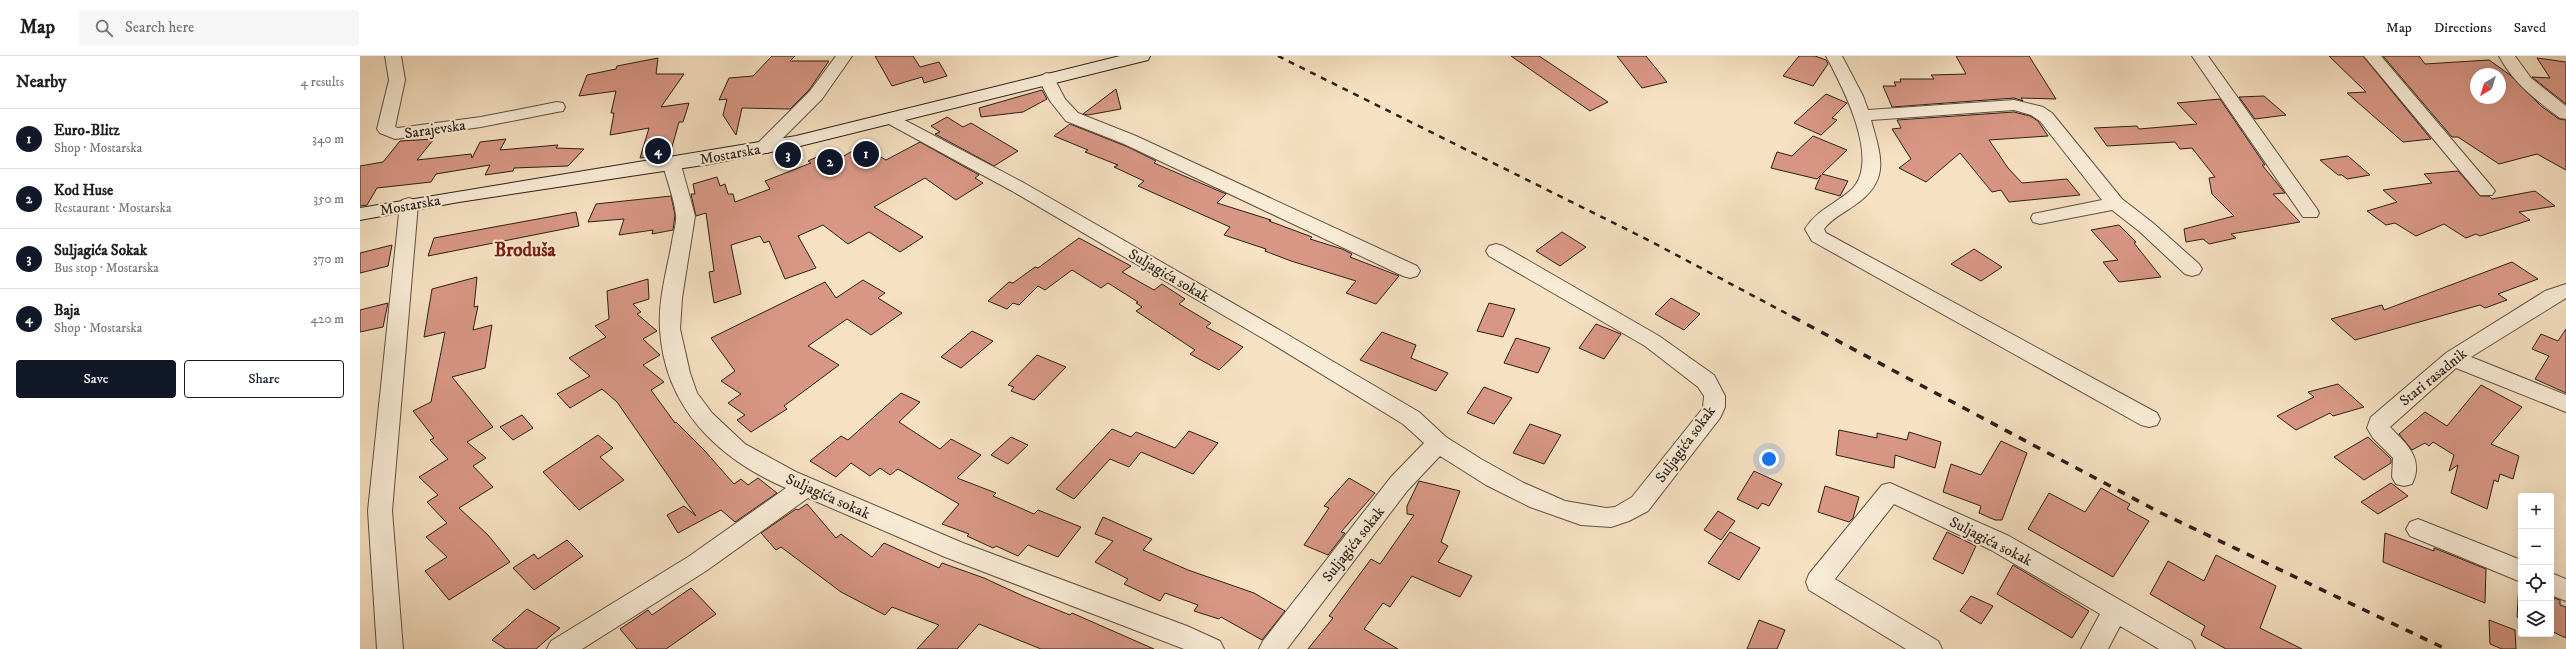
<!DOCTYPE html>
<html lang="en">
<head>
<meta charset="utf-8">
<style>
	body { margin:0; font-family:"IM FELL DW Pica",serif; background:#f6f6f6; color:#202124 }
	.controls { position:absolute; right:12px; bottom:12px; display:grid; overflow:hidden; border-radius:4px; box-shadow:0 4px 16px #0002 }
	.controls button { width:36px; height:36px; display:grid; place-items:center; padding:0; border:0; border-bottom:1px solid #e0e0e0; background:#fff; color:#202124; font:20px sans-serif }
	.compass { position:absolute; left:2110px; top:12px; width:36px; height:36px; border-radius:50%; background:#fff; box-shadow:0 4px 16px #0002; rotate:218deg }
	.you { position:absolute; left:1409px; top:403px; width:14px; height:14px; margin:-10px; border:3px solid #fff; border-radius:50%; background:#1a73e8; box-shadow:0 0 0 6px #1a73e833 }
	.badge { display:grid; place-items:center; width:26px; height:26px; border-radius:50%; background:#111827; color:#fff; font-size:13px; font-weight:700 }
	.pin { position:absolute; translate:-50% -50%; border:2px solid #fff; box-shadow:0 1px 4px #0006 }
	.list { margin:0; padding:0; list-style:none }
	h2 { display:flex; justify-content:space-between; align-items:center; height:52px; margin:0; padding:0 16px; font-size:17px }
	h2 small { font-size:13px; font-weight:400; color:#757577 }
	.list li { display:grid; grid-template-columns:26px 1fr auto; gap:12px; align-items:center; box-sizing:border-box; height:60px; padding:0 16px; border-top:1px solid #e0e0e0 }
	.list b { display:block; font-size:15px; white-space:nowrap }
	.list p { margin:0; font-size:13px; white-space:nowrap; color:#757577 }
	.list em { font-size:13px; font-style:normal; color:#757577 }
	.actions { display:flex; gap:8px; padding:12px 16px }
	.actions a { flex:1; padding:9px 0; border:1px solid #111827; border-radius:4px; text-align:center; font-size:14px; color:#111827 }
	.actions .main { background:#111827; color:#fff }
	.icon { flex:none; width:22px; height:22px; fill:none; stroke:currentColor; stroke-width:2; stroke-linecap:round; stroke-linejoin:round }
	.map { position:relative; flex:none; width:2206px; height:593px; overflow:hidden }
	header { display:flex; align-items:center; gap:24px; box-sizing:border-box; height:56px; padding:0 20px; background:#fff; border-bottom:1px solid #e0e0e0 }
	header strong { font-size:19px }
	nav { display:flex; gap:22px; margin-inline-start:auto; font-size:14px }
	.search { width:280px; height:36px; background:#f6f6f6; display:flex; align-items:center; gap:10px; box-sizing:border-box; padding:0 14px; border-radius:4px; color:#757577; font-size:15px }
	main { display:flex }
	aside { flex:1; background:#fff }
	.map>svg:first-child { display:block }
</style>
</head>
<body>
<header>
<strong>Map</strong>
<div class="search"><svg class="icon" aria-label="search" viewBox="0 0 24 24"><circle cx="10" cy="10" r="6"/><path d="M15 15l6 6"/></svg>Search here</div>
<nav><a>Map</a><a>Directions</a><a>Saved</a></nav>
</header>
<main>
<aside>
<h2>Nearby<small>4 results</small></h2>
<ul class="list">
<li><span class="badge">1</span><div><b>Euro-Blitz</b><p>Shop · Mostarska</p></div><em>340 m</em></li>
<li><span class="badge">2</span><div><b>Kod Huse</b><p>Restaurant · Mostarska</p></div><em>350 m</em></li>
<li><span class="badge">3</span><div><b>Suljagića Sokak</b><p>Bus stop · Mostarska</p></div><em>370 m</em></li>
<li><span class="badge">4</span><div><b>Baja</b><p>Shop · Mostarska</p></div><em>420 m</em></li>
</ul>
<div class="actions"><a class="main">Save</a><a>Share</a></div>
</aside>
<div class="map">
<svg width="2206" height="593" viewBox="0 0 2206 593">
	<rect width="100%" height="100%" fill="#f6e1c2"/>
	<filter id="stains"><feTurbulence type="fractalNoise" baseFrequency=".005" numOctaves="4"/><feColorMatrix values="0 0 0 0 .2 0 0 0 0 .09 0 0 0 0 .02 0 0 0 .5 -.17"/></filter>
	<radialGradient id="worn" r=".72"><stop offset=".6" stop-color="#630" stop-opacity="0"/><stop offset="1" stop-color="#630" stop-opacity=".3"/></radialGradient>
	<path fill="#d89785" stroke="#2d1f18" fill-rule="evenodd" d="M 412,0 L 435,0 L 430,5 L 469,5 L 449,34 L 430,53 L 382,52 L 376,79 L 363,59 L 367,43 L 359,44 L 369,22 L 393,20 Z
		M 515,0 L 553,0 L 560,11 L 579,6 L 587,20 L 564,27 L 562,21 L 532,30 Z
		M 1151,0 L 1179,0 L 1248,46 L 1230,55 Z
		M 1257,0 L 1286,0 L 1307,26 L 1282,32 Z
		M 1439,0 L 1455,0 L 1466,4 L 1468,8 L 1453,30 L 1423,20 Z
		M 1596,0 L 1669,0 L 1696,43 L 1661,42 L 1663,45 L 1654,42 L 1532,51 L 1523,30 L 1536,30 L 1534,26 L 1541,26 L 1540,23 L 1574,23 L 1571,19 L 1606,18 Z
		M 1969,0 L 2003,0 L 2071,83 L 2043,86 L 1987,37 L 2006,36 Z
		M 2023,0 L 2059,0 L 2065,8 L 2129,4 L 2150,19 L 2181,50 L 2199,63 L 2206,64 L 2206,114 L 2177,98 L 2139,108 L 2098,81 L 2092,81 ZM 2116,18 L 2140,18 L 2140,42 L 2116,42 Z
		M 298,2 L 296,18 L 324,18 L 301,51 L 329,47 L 323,66 L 319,66 L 310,98 L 280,102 L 289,72 L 250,79 L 254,57 L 251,57 L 256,35 L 219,40 L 227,19 L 256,13 L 257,10 Z
		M 2177,2 L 2206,6 L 2206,48 L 2172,21 L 2190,22 Z
		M 756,33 L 761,53 L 728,59 L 723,58 Z
		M 682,34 L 687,43 L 663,56 L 621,61 L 619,52 Z
		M 1466,38 L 1487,47 L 1472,62 L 1477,64 L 1461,79 L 1434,67 Z
		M 1904,40 L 1926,59 L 1895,63 L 1879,41 Z
		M 1860,43 L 1905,109 L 1902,109 L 1925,137 L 1913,138 L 1940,166 L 1871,178 L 1876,182 L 1849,188 L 1843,183 L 1826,186 L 1824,173 L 1874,160 L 1852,138 L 1849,122 L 1855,121 L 1832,92 L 1820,93 L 1815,86 L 1747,90 L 1734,72 L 1777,70 L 1779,73 L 1837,68 L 1817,47 Z
		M 1654,56 L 1670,60 L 1678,65 L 1688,80 L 1629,84 L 1648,112 L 1662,127 L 1707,123 L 1720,139 L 1649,146 L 1641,134 L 1632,136 L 1600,97 L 1566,126 L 1539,112 L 1551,103 L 1532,73 L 1541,72 L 1537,64 Z
		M 587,61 L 603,71 L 611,67 L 658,95 L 634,110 L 575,78 L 580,76 L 571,70 Z
		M 710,68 L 768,91 L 796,105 L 794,107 L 866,138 L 857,147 L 911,164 L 909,165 L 952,181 L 950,183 L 982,193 L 992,198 L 990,201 L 1039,220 L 1016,248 L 986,237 L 996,225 L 931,205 L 905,195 L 906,193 L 864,179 L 870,171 L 778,130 L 784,125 L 754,111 L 758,109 L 725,96 L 728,94 L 694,80 Z
		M 1453,80 L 1487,94 L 1462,118 L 1488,125 L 1480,140 L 1455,133 L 1461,119 L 1457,123 L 1411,112 L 1417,96 L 1432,100 Z
		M 74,83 L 57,104 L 111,98 L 112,102 L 120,86 L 146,83 L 140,94 L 198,89 L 196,92 L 224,93 L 208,110 L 154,112 L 153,115 L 125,119 L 130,109 L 76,118 L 71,126 L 17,132 L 7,149 L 0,150 L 0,110 L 23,106 L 40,85 Z
		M 560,86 L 619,119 L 615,122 L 623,127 L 596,144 L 565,122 L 514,151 L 563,181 L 540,196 L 509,176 L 488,188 L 463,169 L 438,180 L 456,212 L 425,223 L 409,185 L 404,187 L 400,180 L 371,189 L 381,238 L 354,247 L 349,216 L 354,215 L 346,157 L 336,160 L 331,138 L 335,138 L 333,128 L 357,121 L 360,130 L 365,128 L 368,138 L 373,138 L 375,146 L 410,133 L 405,125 L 451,107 L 448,105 L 474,93 L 482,101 L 501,90 L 526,104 Z
		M 1988,100 L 2010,119 L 1987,123 L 1982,119 L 1978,119 L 1960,104 Z
		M 2098,115 L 2120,140 L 2129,140 L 2132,143 L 2175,135 L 2195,150 L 2159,156 L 2170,164 L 2120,180 L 2116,178 L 2106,182 L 2084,168 L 2056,180 L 2035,167 L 2026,169 L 2007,155 L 2037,146 L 2023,134 L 2072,127 L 2064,118 Z
		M 311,140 L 315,159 L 313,174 L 292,178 L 293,174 L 259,179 L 264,163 L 228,166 L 236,148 Z
		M 216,156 L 219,170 L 68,200 L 74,182 Z
		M 1759,169 L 1776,186 L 1774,187 L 1801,221 L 1759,226 L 1743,206 L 1758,204 L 1731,174 Z
		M 1202,176 L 1226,191 L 1200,210 L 1176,195 Z
		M 719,182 L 771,210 L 762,216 L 794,234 L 802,228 L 825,243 L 819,248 L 851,267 L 846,271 L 883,291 L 859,314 L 830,298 L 835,294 L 776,255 L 782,251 L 776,247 L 778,246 L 748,227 L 741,232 L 712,214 L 685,234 L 678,230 L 659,249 L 653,247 L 647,253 L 628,245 L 649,226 L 653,227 L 675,211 L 678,212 Z
		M 32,189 L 28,210 L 0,217 L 0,197 Z
		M 1614,193 L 1642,211 L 1621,225 L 1591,208 Z
		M 2152,206 L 2178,223 L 2138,238 L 2147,244 L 2125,252 L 2120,249 L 1995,284 L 1971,263 L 2022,249 L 2024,254 Z
		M 117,221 L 114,251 L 118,250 L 113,274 L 132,269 L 125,312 L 92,321 L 133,371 L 107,386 L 126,402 L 113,410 L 133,431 L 99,452 L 128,479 L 150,506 L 89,544 L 65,515 L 87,501 L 66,481 L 87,467 L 67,446 L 78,439 L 59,421 L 88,403 L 70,384 L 74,382 L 53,355 L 71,346 L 85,276 L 64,281 L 72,233 Z
		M 288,223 L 289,243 L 273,248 L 281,256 L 277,258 L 297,275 L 283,283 L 300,299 L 283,309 L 304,326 L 291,334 L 315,367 L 316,366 L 344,394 L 374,428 L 381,423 L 388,429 L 398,422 L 417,437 L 375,466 L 361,454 L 318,477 L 307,459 L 324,450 L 336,460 L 257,346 L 242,333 L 210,352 L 197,338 L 230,320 L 209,302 L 246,281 L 235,270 L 249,263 L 247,235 Z
		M 503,224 L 525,237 L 518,242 L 542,257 L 511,279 L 487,263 L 448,290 L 479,309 L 424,350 L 427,353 L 391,376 L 377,364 L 385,359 L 368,347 L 381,338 L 361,325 L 375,315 L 351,282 L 465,226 L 476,242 Z
		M 1311,242 L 1340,258 L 1324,274 L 1295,258 Z
		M 28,247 L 23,271 L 0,276 L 0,254 Z
		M 1129,247 L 1155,253 L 1143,281 L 1117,275 Z
		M 1236,268 L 1261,278 L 1244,303 L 1219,292 Z
		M 2206,273 L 2206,337 L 2175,323 L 2189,300 L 2172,293 L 2181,278 L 2198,285 Z
		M 612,275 L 633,285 L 601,312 L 581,301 Z
		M 1022,276 L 1056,289 L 1051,302 L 1088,317 L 1076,335 L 1000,304 Z
		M 1156,282 L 1190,292 L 1178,317 L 1144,307 Z
		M 677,299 L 706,311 L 674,344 L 651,335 L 654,331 L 648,329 Z
		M 1978,328 L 2004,351 L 1973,360 L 1970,357 L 1936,374 L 1917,360 L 1954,341 L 1948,336 Z
		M 2121,329 L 2162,351 L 2131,388 L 2159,400 L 2153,423 L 2140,418 L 2138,426 L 2134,424 L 2127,453 L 2091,437 L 2098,409 L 2089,415 L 2094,399 L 2073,386 L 2069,390 L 2065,387 L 2052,394 L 2039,378 L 2065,356 L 2087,370 Z
		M 1124,331 L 1152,342 L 1134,368 L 1107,357 Z
		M 541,337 L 560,346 L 539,366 L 580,393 L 591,383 L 621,399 L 597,422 L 636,437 L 633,440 L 674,458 L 678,454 L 721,471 L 698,501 L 668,489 L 658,500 L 636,490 L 633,492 L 607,480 L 609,478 L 582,468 L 599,448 L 538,413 L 530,419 L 520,412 L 510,420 L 491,407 L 476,421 L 450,405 L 481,380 L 488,384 Z
		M 162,359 L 173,372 L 153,384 L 140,371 Z
		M 1170,368 L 1201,379 L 1184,408 L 1153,397 Z
		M 752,373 L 771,381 L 776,376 L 815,392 L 829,375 L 858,387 L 833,418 L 781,396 L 769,411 L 750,403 L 714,443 L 696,433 Z
		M 1479,374 L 1517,382 L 1517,377 L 1547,384 L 1549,376 L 1581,386 L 1575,412 L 1535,399 L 1534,412 L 1476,399 Z
		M 238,379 L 253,392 L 240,401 L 264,424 L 219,454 L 183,416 Z
		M 651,381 L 668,389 L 648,408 L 631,399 Z
		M 2008,381 L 2031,403 L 2031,407 L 2004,424 L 1974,401 Z
		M 1641,385 L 1667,397 L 1642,464 L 1635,464 L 1619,457 L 1621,450 L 1583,436 L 1591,408 L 1621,419 Z
		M 1394,415 L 1422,428 L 1409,450 L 1402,447 L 1398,453 L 1377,443 Z
		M 989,422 L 1015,437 L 981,476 L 985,477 L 968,499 L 944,489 L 969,452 L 964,450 Z
		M 1059,425 L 1100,435 L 1081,486 L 1088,490 L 1078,506 L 1112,520 L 1100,541 L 1052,520 L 1030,551 L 1023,547 L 1004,573 L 1038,593 L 948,593 L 973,562 L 969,560 L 1011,503 L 1020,508 L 1054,459 L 1047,458 L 1047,450 Z
		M 2031,427 L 2048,440 L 2018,458 L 2001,446 Z
		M 1465,430 L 1499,441 L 1493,462 L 1489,466 L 1458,456 Z
		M 1741,432 L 1770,448 L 1767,453 L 1789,465 L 1753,521 L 1668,473 L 1689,437 L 1725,456 Z
		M 447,448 L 476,482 L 481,478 L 512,501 L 524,487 L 579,512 L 582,507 L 624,522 L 663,540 L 710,559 L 712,557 L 794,593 L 681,593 L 619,568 L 597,593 L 557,593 L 579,569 L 532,551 L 525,559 L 481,536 L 421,491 L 416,494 L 401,477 L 436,453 L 438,454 Z
		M 1358,455 L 1375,465 L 1361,484 L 1344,474 Z
		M 743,461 L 792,483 L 783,494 L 828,514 L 894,537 L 925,555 L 902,584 L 861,561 L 859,563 L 834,555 L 838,549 L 805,537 L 800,545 L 764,528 L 768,523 L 735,506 L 753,485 L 735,478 Z
		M 1370,476 L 1400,492 L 1379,524 L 1348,507 Z
		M 1587,476 L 1616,490 L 1603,518 L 1573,503 Z
		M 2025,477 L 2074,495 L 2074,492 L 2126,513 L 2125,547 L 2023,506 Z
		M 207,484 L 223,500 L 174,534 L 153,512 L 174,498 L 178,503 Z
		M 1856,499 L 1916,530 L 1900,572 L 1942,593 L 1866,593 L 1841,579 L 1845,570 L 1790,538 L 1808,505 L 1844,525 Z
		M 1653,509 L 1729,555 L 1712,582 L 1637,538 Z
		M 2159,528 L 2161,528 L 2161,563 L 2157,561 Z
		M 331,532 L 356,558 L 306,593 L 277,593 L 260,573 L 288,554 L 292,559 Z
		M 1611,540 L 1633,550 L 1621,568 L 1600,555 Z
		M 2191,541 L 2200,544 L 2200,549 L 2206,551 L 2206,582 L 2191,575 Z
		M 167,553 L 200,572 L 176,593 L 146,593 L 132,584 Z
		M 1399,564 L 1425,574 L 1417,593 L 1387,593 Z
		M 2129,564 L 2155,574 L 2156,593 L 2142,593 L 2130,588 Z"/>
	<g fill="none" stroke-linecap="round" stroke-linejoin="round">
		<g stroke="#5f5042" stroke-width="2">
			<path id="street" d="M 25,0 L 41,0 L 45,24 L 35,71 L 38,72 L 121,61 L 197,46 L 203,47 L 205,51 L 203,55 L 197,56 L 121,71 L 35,83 L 20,77 L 17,73 L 29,24 Z
				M 476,0 L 492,0 L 462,43 L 408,97 L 396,97 L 393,93 L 396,89 L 450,35 Z
				M 1466,0 L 1482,0 L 1503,40 L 1508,54 L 1654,44 L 1683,51 L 1692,57 L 1762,143 L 1793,167 L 1839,208 L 1842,213 L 1839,218 L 1832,220 L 1825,218 L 1779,175 L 1752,154 L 1680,168 L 1673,166 L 1671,162 L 1673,158 L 1742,144 L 1680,65 L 1671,59 L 1654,54 L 1511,64 C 1521,100 1531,124 1495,149 C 1484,157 1472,162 1464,173 L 1466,177 L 1797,357 L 1800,363 L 1797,369 L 1789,371 L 1781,369 L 1452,185 L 1445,173 C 1457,154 1475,148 1491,134 C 1522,105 1482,30 1466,0 Z
				M 1832,0 L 1848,0 L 1957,153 L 1959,157 L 1957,161 L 1943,161 Z
				M 2004,0 L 2021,0 L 2132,131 L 2135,135 L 2132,139 L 2120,139 Z
				M 2139,0 L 2155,0 L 2171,22 L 2206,50 L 2206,63 L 2200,62 C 2176,44 2153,27 2139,0 Z
				M 686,17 L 692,18 L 705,43 L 718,57 L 776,80 L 1057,210 L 1060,215 L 1057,220 L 1050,222 L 1043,220 L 764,88 L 706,65 L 690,45 L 678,22 Z
				M 533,58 L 664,127 L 923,276 L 1059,356 L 1086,381 L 1121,403 L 1164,427 L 1205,445 L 1246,452 L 1255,451 L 1272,441 L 1343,352 L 1344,340 L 1338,331 L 1285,290 L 1129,200 L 1126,195 L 1129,190 L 1136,188 L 1143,190 L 1299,280 L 1354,319 L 1365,340 L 1365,351 L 1360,362 L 1288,455 L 1269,465 L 1251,471 L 1221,469 L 1170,451 L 1126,429 L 1080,400 L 1047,435 L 927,593 L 899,593 L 903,585 L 1031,421 L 1064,387 L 1043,368 L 909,286 L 652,135 L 527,67 L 524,63 L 527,59 Z
				M 312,103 L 318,105 L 321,109 L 335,160 L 322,242 L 320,273 L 330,317 L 337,337 L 352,357 L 385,388 L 436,416 L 603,487 L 827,570 L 860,585 L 864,593 L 824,593 L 585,501 L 448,442 L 346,515 L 222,593 L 187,593 L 191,585 L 328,501 L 426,432 C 358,403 304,351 300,273 C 298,244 307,214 312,186 C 313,178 317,167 316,159 C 314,142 307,125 303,109 L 306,105 Z
				M 49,142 L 56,144 L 58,148 L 32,455 L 43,593 L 17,593 L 8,455 L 40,148 L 42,144 Z
				M 2206,228 L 2206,242 L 2111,301 L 2206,339 L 2206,356 L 2096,312 L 2030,371 C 2045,387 2065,402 2052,428 L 2044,430 L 2036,428 L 2032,421 L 2033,402 L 2013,382 L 2007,372 L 2011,361 L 2086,297 L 2185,235 Z
				M 1530,427 L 1649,480 L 1831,585 L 1835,593 L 1799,593 L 1760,570 L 1748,593 L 1721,593 L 1740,558 L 1631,494 L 1534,448 L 1475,523 L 1578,585 L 1582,593 L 1546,593 L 1449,534 L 1446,526 L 1449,518 L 1522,429 Z
				M 2058,463 L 2161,504 L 2161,526 L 2050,480 L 2046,473 L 2050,466 Z
				M 2191,517 L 2206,523 L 2206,545 L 2191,539 Z"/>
		</g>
		<g stroke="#2d1f18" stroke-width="2">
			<path id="secondary" d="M 760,0 L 790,0 L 788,4 L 436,91 L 350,108 L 99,146 L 0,164 L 0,152 L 436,80 Z"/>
		</g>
		<use href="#street" fill="#f9ecd7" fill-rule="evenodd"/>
		<use href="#secondary" fill="#f9ecd7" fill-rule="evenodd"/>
		<path stroke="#2d1f18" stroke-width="2.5" stroke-dasharray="6 6" stroke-linecap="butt" d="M 918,0 L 1290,185 L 1435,262"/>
		<path stroke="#2d1f18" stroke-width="3.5" stroke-dasharray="8 8" stroke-linecap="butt" d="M 1433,261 L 1797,455 L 2086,593"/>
	</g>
	<g text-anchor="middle" stroke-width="4" stroke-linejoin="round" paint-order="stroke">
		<g font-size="15" fill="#2d1f18" stroke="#f9ecd7">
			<text transform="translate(75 73) rotate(-8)" y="5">Sarajevska</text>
			<text transform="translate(370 98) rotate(-10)" y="5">Mostarska</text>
			<text transform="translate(50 149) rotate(-10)" y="5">Mostarska</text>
			<text transform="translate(809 219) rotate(30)" y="5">Suljagića sokak</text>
			<text transform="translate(2073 321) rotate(-39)" y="5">Stari rasadnik</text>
			<text transform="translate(1325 388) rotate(-54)" y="5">Suljagića sokak</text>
			<text transform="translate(468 440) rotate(24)" y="5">Suljagića sokak</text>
			<text transform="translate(1631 485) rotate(27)" y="5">Suljagića sokak</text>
			<text transform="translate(993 488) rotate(-52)" y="5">Suljagića sokak</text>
		</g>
		<g font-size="19" font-weight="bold" fill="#7a1f14" stroke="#f9ecd7">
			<text x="165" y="200">Broduša</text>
		</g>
	</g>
	<rect width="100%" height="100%" filter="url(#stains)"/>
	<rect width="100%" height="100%" fill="url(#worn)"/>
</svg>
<div class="controls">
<button>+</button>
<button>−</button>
<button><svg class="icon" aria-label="locate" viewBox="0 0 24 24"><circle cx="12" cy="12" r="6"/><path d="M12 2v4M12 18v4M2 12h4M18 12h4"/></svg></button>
<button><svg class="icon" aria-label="layers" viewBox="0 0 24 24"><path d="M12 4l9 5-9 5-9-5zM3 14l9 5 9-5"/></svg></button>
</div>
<svg class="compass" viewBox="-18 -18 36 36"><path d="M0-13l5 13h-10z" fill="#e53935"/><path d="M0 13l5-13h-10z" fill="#757577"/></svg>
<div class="you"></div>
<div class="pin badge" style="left:506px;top:98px">1</div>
<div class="pin badge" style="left:470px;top:106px">2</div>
<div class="pin badge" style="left:428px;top:99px">3</div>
<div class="pin badge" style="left:298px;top:95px">4</div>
</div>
</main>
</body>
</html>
